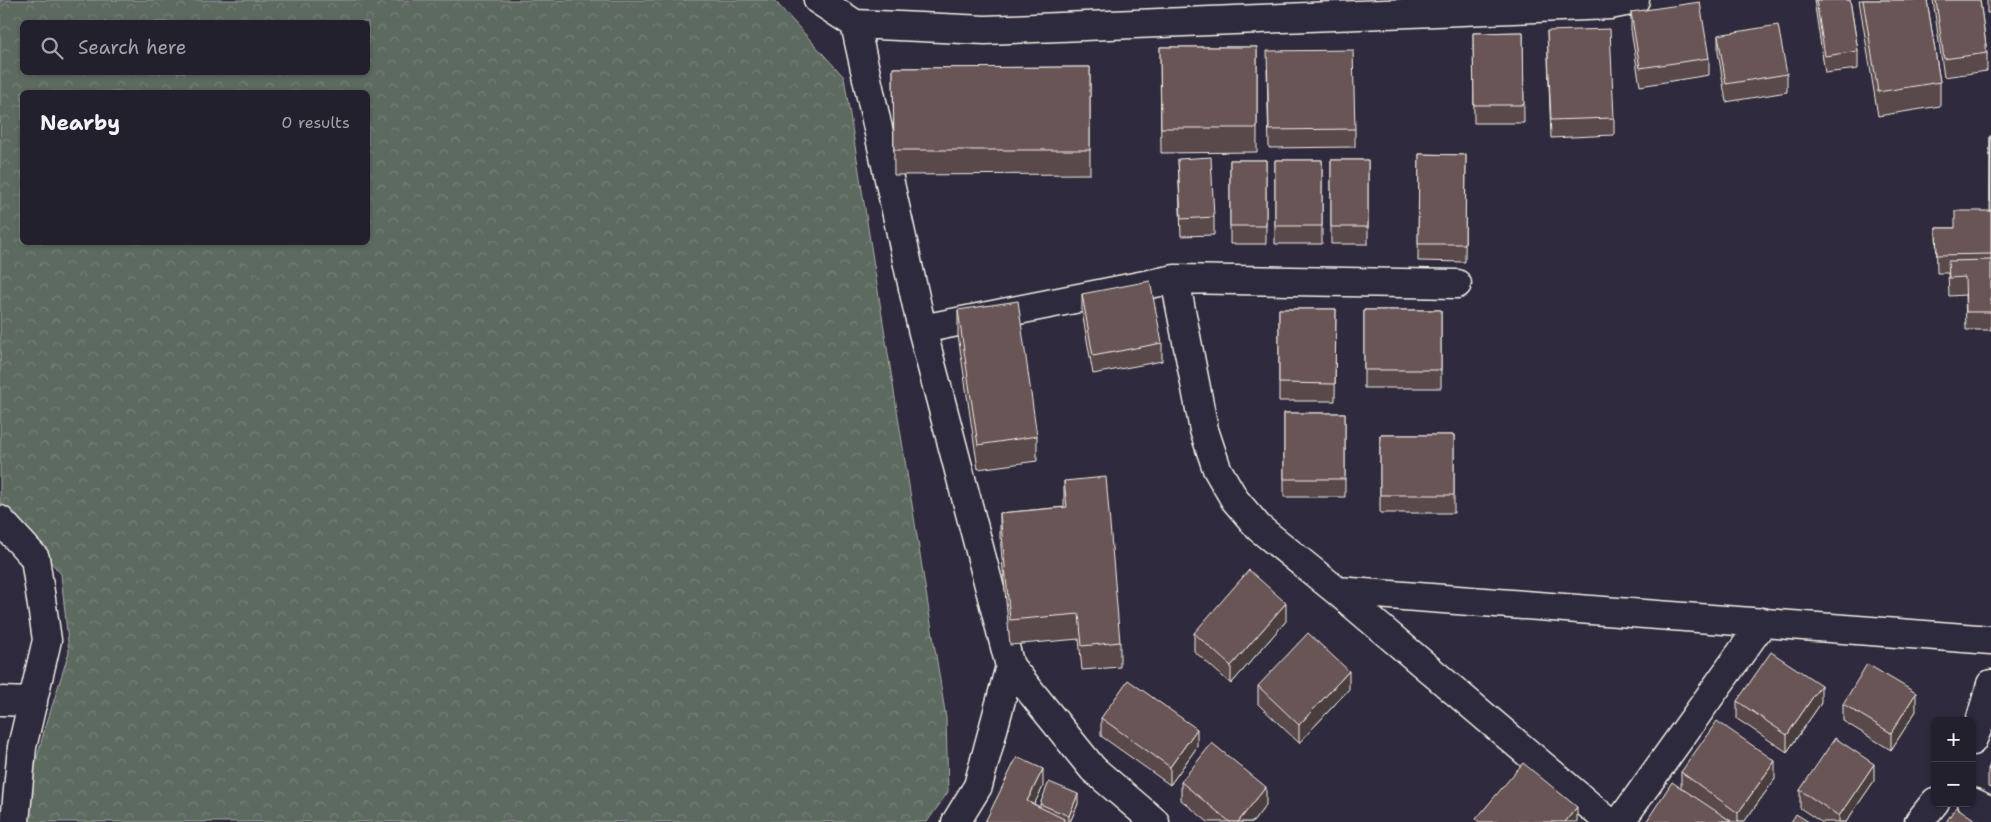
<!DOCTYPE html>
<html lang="en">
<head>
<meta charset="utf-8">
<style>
	body { margin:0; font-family:"Shantell Sans",sans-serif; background:#2f2d3a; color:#f1f3f6 }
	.controls { position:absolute; right:15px; bottom:15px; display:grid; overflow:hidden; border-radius:8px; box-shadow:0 1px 4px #0004 }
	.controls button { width:45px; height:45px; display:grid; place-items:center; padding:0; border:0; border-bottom:1px solid #403e4a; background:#23202e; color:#f1f3f6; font:25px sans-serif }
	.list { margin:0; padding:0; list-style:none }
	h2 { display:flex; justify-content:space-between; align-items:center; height:65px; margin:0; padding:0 20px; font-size:21px }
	h2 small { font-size:16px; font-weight:400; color:#a3a3aa }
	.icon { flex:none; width:28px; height:28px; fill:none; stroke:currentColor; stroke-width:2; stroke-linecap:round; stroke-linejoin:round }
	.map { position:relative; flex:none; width:1991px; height:822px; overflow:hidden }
	.search { position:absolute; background:#23202e; box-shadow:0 1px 4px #0004; left:20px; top:20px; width:350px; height:55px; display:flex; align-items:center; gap:12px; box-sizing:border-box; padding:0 18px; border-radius:8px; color:#a3a3aa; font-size:19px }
	.panel { position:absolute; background:#23202e; box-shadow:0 1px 4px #0004; left:20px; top:90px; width:350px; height:155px; border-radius:8px }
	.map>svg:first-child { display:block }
</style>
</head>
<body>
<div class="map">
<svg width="1991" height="822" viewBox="0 0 1991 822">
	<defs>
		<pattern id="forest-crowns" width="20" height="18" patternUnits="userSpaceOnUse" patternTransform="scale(1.25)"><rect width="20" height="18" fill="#5d6a60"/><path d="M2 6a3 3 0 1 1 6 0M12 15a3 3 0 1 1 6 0" fill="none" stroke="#758077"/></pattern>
	</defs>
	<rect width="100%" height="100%" fill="#2f2a3d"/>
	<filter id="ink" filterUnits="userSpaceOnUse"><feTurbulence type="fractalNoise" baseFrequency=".02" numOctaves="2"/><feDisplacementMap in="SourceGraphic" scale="10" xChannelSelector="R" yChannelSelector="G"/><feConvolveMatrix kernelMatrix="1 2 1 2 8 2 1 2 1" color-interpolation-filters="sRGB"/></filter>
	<g filter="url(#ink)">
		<path fill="url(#forest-crowns)" stroke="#a8aea4" fill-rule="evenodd" d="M 0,0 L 774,0 L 844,77 L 946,718 L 948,792 L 927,822 L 21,822 L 43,735 L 69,652 L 61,574 L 0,502 ZM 22,22 L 368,22 L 368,72 L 22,72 ZM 22,92 L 368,92 L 368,242 L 22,242 Z"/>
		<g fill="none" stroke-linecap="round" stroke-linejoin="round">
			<g stroke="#f4f1e8" stroke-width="31">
				<path id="street" d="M 818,0 L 855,24 L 985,30 L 1610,5 L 1635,0
					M 855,24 L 922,329 L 1010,666 L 1093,769 L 1155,822
					M 1175,279 L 1204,430 L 1217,469 L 1235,500 L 1259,528 L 1337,591 L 1991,640
					M 922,329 L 1175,279 L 1457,284
					M 0,520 L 35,558 L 47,640 L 22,747 L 15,822
					M 1337,591 L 1609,822
					M 0,701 L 33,702
					M 1972,741 L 1979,725 L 1991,684
					M 1972,802 L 1991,811
					M 956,822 L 978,786 L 1010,666
					M 1620,822 L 1763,622
					M 1919,822 L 1935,802"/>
			</g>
			<use href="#street" stroke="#2f2a3d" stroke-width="28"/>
		</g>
		<path fill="#5a494b" stroke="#f4f1e8" d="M 1814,0 L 1850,0 L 1858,51 L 1858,69 L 1825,73 Z
			M 1859,0 L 1927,0 L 1940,82 L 1940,106 L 1878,116 Z
			M 1933,0 L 1980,0 L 1987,53 L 1987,71 L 1944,77 Z
			M 1987,0 L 1991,0 L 1991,13 L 1987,13 Z
			M 1631,12 L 1709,58 L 1709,75 L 1640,86 L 1631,30 Z
			M 1547,31 L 1614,118 L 1614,135 L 1551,138 Z
			M 1523,32 L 1524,123 L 1474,123 L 1473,33 Z
			M 1718,35 L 1787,74 L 1787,92 L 1726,102 L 1718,52 Z
			M 1160,47 L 1257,47 L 1257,152 L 1161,153 Z
			M 1090,67 L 1090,174 L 894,175 L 893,68 Z
			M 1267,69 L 1355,129 L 1355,147 L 1269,148 Z
			M 1990,136 L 1991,136 L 1991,330 L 1966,330 L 1965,295 L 1949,296 L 1948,273 L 1937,273 L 1936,228 L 1955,228 L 1990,211 Z
			M 1419,154 L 1466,155 L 1465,262 L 1418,261 Z
			M 1178,159 L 1214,217 L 1214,235 L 1181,236 Z
			M 1230,160 L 1266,160 L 1266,244 L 1230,244 Z
			M 1275,160 L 1322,160 L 1322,244 L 1275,244 Z
			M 1331,160 L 1368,160 L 1368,244 L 1331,244 Z
			M 1082,294 L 1162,343 L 1162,361 L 1093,374 L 1082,312 Z
			M 1279,309 L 1336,309 L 1335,401 L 1279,401 Z
			M 958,310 L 1037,436 L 1037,461 L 978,469 L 958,335 Z
			M 1364,310 L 1441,310 L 1441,388 L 1364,388 Z
			M 1284,413 L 1345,413 L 1345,497 L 1284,497 Z
			M 1380,435 L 1454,435 L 1454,513 L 1380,513 Z
			M 1064,481 L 1120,642 L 1120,667 L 1082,670 L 1079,639 L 1010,645 L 1000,537 L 1000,513 L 1064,507 Z
			M 1286,621 L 1231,684 L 1194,651 L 1194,633 Z
			M 1258,686 L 1349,689 L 1299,743 L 1258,704 Z
			M 1737,701 L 1821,703 L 1787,752 L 1737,719 Z
			M 1843,704 L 1916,711 L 1891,750 L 1843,721 Z
			M 1101,718 L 1197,747 L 1170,785 L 1101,736 Z
			M 1991,762 L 1991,788 L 1988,787 L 1988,769 Z
			M 1681,772 L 1775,779 L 1744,822 L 1646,822 L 1681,788 Z
			M 1874,781 L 1846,822 L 1821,822 L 1800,808 L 1800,790 Z
			M 1181,782 L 1266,805 L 1253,822 L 1208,822 L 1181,800 Z
			M 1043,787 L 1034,804 L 1040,807 L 1040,804 L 1078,804 L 1070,822 L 985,822 Z"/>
		<path fill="#4a3c3d" stroke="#f4f1e8" d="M 1286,603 L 1286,621 L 1231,684 L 1231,666 Z
			M 1349,671 L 1349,689 L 1299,743 L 1299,725 Z
			M 1821,685 L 1821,703 L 1787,752 L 1787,735 Z
			M 1916,693 L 1916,711 L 1891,750 L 1891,733 Z
			M 1197,729 L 1197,747 L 1170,785 L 1170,767 Z
			M 1775,761 L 1775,779 L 1744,822 L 1738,822 L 1738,813 Z
			M 1874,764 L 1874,781 L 1846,822 L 1839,822 L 1839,816 Z
			M 1043,769 L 1043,787 L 1027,818 L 1027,801 Z
			M 1266,787 L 1266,805 L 1253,822 L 1238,822 Z
			M 1078,794 L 1078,804 L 1070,822 L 1069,822 L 1069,816 Z
			M 1577,807 L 1577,822 L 1565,822 Z"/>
		<path fill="#695557" stroke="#f4f1e8" d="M 1816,0 L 1850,0 L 1858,51 L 1825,56 Z
			M 1863,0 L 1927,0 L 1940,82 L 1878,92 Z
			M 1936,0 L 1980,0 L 1987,53 L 1944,59 Z
			M 1700,2 L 1709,58 L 1640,68 L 1631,12 Z
			M 1778,25 L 1787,74 L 1726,84 L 1718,35 Z
			M 1610,29 L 1614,118 L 1551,120 L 1547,31 Z
			M 1523,32 L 1524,105 L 1474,105 L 1473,33 Z
			M 1160,47 L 1257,47 L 1257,128 L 1161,128 Z
			M 1353,50 L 1355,129 L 1269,130 L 1267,51 Z
			M 1090,67 L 1090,150 L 894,150 L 893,68 Z
			M 1990,136 L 1991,136 L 1990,202 Z
			M 1419,154 L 1466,155 L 1465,244 L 1418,244 Z
			M 1211,157 L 1214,217 L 1181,219 L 1178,159 Z
			M 1230,160 L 1266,160 L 1266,226 L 1230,226 Z
			M 1275,160 L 1322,160 L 1322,226 L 1275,226 Z
			M 1331,160 L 1368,160 L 1368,227 L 1331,227 Z
			M 1955,211 L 1991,211 L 1991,254 L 1937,255 L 1936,228 L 1955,228 Z
			M 1991,260 L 1991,312 L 1966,312 L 1965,277 L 1949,278 L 1948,261 Z
			M 1150,281 L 1162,343 L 1093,356 L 1082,294 Z
			M 1018,301 L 1037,436 L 978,445 L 958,310 Z
			M 1279,309 L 1336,309 L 1335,384 L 1279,383 Z
			M 1364,310 L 1441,310 L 1441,370 L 1364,370 Z
			M 1284,413 L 1345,413 L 1345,479 L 1284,479 Z
			M 1380,435 L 1454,435 L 1454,495 L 1380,495 Z
			M 1106,477 L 1120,642 L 1082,646 L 1079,614 L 1010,620 L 1000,513 L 1067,507 L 1064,481 Z
			M 1249,570 L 1286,603 L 1231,666 L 1194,633 Z
			M 1308,633 L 1349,671 L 1299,725 L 1258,686 Z
			M 1771,652 L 1821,685 L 1787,735 L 1737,701 Z
			M 1867,664 L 1916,693 L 1891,733 L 1843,704 Z
			M 1128,680 L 1197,729 L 1170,767 L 1101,718 Z
			M 1717,721 L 1775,761 L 1738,813 L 1681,772 Z
			M 1835,738 L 1874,764 L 1839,816 L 1800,790 Z
			M 1212,743 L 1266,787 L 1238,822 L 1230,822 L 1181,782 Z
			M 1017,757 L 1043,769 L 1027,801 L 1064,819 L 1063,822 L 985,822 Z
			M 1991,762 L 1991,770 L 1988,769 Z
			M 1523,763 L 1577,807 L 1565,822 L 1479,822 L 1476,819 Z
			M 1049,782 L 1078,794 L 1069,816 L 1040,804 Z
			M 1672,782 L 1731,821 L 1646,822 Z
			M 1956,807 L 1978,822 L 1946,822 Z
			M 1796,814 L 1809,822 L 1791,822 Z"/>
	</g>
</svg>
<div class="controls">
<button>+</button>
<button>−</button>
</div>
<div class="search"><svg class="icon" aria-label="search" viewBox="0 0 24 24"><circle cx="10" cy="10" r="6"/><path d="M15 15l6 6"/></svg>Search here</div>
<section class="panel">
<h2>Nearby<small>0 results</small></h2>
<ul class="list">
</ul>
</section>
</div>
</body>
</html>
